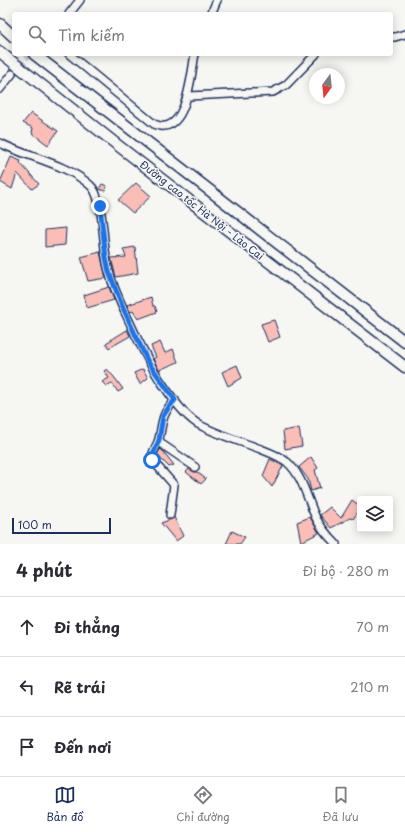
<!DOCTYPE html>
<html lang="vi">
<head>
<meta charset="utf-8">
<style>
	body { margin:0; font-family:"Playpen Sans",sans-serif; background:#f2f2f3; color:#2b2b33 }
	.controls { position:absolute; right:12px; bottom:12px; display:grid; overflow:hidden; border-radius:4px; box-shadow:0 2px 10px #0003 }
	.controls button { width:36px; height:36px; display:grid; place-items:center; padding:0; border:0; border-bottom:1px solid #e1e1e2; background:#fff; color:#2b2b33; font:20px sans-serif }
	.compass { position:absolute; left:309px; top:68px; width:36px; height:36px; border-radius:50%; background:#fff; box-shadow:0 2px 10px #0003; rotate:195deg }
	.scale { position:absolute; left:12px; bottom:10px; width:99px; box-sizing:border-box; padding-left:4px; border:2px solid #1b2f5e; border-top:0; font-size:11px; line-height:14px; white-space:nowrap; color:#1b2f5e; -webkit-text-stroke:3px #f6f6f2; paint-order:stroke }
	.stop { position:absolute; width:12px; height:12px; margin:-9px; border:3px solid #1a73e8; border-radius:50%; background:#fff }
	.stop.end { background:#1a73e8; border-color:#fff; box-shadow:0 1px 4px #0008 }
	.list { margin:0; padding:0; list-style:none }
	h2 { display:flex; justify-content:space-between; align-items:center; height:52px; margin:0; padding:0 16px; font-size:17px }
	h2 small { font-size:13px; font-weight:400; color:#7c7c81 }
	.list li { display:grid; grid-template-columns:26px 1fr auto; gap:12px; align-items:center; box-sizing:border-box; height:60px; padding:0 16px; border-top:1px solid #e1e1e2 }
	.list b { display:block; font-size:15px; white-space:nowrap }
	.list em { font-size:13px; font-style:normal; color:#7c7c81 }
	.icon { flex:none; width:22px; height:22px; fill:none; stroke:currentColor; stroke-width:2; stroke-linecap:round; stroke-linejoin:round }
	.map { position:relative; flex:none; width:405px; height:544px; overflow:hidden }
	.search { position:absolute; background:#fff; box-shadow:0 2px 10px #0003; left:12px; right:12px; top:12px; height:44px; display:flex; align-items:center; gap:10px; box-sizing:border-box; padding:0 14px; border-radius:4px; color:#7c7c81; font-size:15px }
	.sheet { height:232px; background:#fff }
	nav { display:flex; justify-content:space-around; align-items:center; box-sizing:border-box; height:56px; border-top:1px solid #e1e1e2; background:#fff; font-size:11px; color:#7c7c81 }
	nav a { display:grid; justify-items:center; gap:2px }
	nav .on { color:#1b2f5e }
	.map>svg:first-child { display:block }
</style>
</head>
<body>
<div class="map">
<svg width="405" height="544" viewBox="0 0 405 544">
	<rect width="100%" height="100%" fill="#f6f6f2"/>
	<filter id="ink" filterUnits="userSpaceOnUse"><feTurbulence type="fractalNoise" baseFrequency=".025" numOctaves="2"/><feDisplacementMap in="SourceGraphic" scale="8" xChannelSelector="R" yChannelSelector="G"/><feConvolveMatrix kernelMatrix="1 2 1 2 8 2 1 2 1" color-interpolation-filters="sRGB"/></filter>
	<g filter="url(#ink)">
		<path fill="#fabeb7" stroke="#1b2f5e" d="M 31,113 L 58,131 L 48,145 L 32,133 L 33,128 L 23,123 Z
			M 11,157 L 21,161 L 20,163 L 39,184 L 32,189 L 17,173 L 12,189 L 0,182 Z
			M 136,183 L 151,196 L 133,213 L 118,200 Z
			M 102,184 L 107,186 L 105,191 L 99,189 Z
			M 66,228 L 65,245 L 45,247 L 45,230 Z
			M 135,247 L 138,273 L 116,277 L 111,258 L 126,257 L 123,249 Z
			M 100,252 L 106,278 L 88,281 L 81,257 Z
			M 109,287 L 114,300 L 87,308 L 84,295 Z
			M 151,297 L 153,306 L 155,306 L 157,312 L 138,319 L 133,311 L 130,312 L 127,305 Z
			M 274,320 L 280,337 L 268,342 L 261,324 Z
			M 127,330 L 130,336 L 109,348 L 106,343 Z
			M 160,342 L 165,353 L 173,349 L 178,362 L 159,370 L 153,359 L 156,357 L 151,346 Z
			M 237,365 L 242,378 L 228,386 L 222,372 Z
			M 107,369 L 114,377 L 123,389 L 118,392 L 112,383 L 106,386 L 102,382 L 109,378 L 104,371 Z
			M 143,369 L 148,378 L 140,384 L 134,373 Z
			M 299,428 L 302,446 L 285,449 L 283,431 Z
			M 160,449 L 163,451 L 174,465 L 169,467 L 157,455 Z
			M 311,457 L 318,468 L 315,470 L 320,488 L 311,491 L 308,479 L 299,467 Z
			M 270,459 L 283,466 L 272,487 L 263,476 Z
			M 189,469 L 194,472 L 197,472 L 206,479 L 201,484 L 186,472 Z
			M 352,500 L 360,506 L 360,509 L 353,519 L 350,518 L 331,528 L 320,515 L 330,507 L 341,518 Z
			M 174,517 L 183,536 L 176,541 L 161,523 L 172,519 Z
			M 310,517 L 319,533 L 301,542 L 297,522 Z
			M 232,531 L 245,537 L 240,544 L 226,544 Z"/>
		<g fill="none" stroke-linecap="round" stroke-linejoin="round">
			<path stroke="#caced4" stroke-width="7" stroke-dasharray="7 3.5" stroke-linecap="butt" d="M 12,74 L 29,54"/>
			<g stroke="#1b2f5e" stroke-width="10">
				<path id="minor" d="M 69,14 L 80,0
					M 211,14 L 217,0
					M 391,37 L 395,37 L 405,34
					M 69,54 L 154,124 C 187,139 191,73 195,54
					M 0,89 L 12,74
					M 189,96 L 273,92 L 286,85 L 316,54
					M 0,143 C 29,158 65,163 90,185 C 103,195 103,241 106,257 C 110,285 125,311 136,336 C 145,353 152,370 164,386 C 173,399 184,415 198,424 C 215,434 243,442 263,450 C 271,453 280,457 287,462 C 303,476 307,499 316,518 C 321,528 328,536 336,544
					M 159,440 L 163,445 L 195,467
					M 170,515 L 174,485 L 152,460 C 151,453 157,446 159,439 C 163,421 161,415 175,400"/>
			</g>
			<g stroke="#1b2f5e" stroke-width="13">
				<path id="highway" d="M 0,24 L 14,37
					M 0,52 L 120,147 L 405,367
					M 34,54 L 405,342"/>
			</g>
			<use href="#minor" stroke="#f6f6f2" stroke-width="7"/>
			<use href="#highway" stroke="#f6f6f2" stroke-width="10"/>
		</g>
	</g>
	<g fill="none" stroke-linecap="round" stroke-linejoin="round" filter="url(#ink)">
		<path stroke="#1a73e8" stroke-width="5" d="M 100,206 L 106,258 L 109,272 L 123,308 L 148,362 L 175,400 L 169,407 L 163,416 L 159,440 L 152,457 L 152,460"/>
	</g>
	<g text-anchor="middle" stroke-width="3" stroke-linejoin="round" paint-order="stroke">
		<g font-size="10" fill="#1b2f5e" stroke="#f6f6f2">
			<text transform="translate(202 210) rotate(38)" y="4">Đường cao tốc Hà Nội - Lào Cai</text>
		</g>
	</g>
</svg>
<div class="controls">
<button><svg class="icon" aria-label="layers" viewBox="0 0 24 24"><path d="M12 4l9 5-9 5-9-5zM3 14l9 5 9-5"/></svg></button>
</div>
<svg class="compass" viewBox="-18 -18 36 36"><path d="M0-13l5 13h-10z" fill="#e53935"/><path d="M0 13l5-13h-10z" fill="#7c7c81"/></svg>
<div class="scale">100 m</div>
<div class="stop" style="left:152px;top:460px"></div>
<div class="stop end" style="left:100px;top:206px"></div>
<div class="search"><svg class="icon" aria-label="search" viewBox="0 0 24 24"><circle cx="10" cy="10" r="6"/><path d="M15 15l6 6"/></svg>Tìm kiếm</div>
</div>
<section class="sheet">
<h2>4 phút<small>Đi bộ · 280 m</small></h2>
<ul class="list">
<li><svg class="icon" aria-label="ahead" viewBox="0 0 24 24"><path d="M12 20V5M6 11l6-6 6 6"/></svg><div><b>Đi thẳng</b></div><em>70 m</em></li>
<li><svg class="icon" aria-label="left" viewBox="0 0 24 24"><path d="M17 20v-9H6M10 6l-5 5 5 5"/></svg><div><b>Rẽ trái</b></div><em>210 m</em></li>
<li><svg class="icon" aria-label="arrive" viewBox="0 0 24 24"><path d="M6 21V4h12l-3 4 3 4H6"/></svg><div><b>Đến nơi</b></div></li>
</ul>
</section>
<nav>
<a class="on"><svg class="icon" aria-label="map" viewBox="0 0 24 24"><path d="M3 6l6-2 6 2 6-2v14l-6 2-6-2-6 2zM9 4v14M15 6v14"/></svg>Bản đồ</a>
<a><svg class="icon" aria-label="directions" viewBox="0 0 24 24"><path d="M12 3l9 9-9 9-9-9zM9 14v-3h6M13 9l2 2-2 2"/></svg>Chỉ đường</a>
<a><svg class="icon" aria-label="saved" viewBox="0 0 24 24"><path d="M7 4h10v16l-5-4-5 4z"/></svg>Đã lưu</a>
</nav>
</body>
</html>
